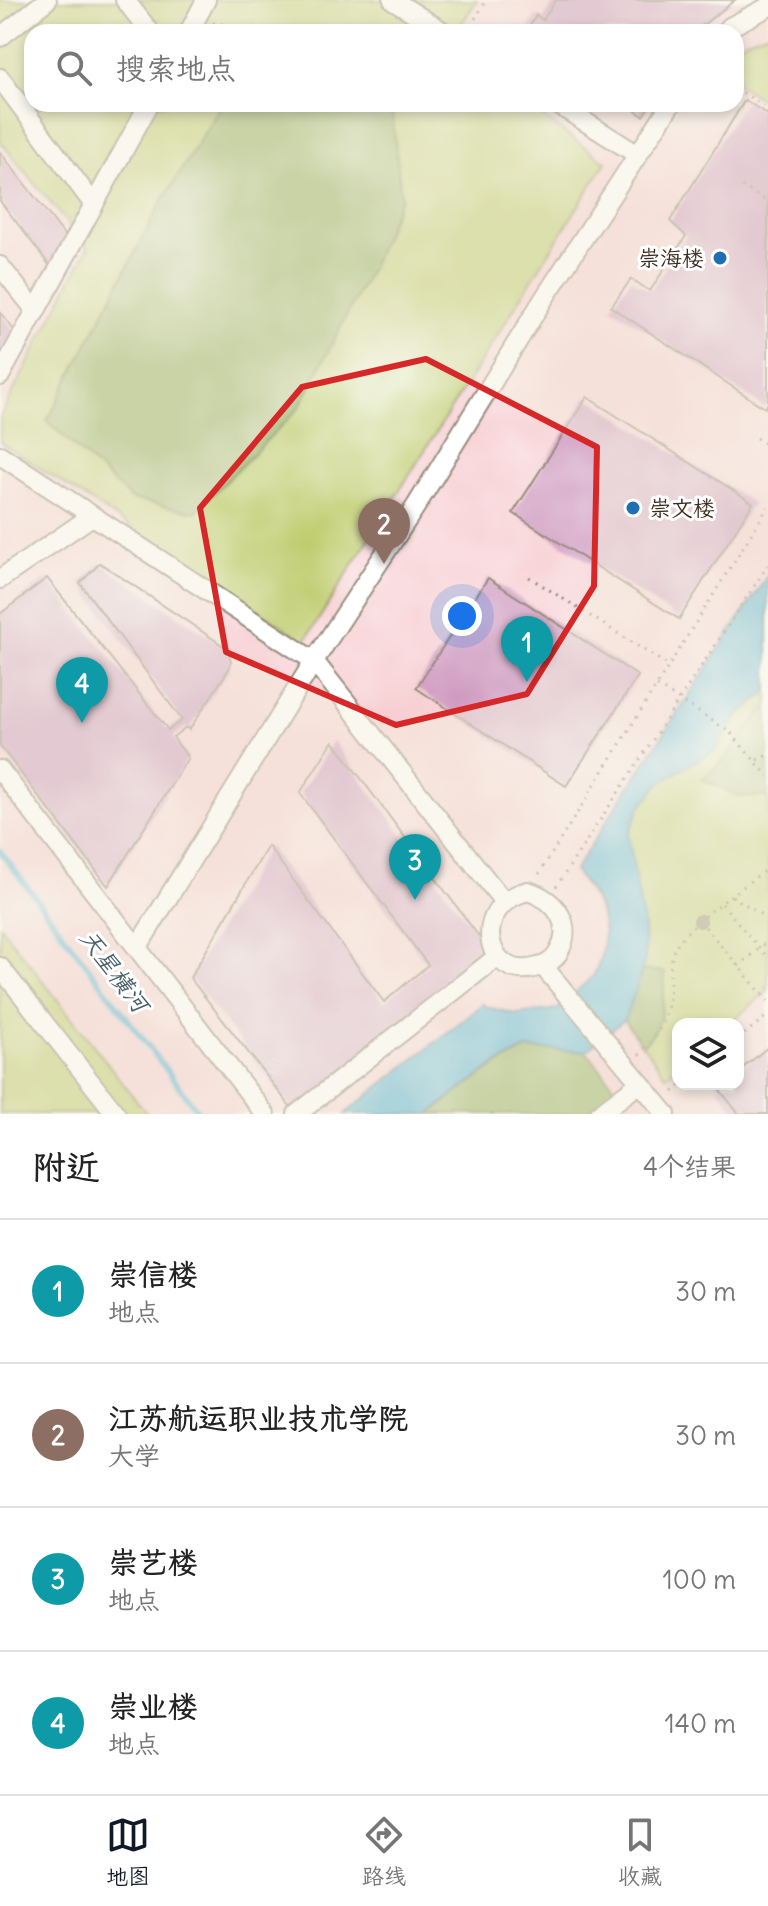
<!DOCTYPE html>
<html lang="zh">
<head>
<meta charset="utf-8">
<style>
	body { margin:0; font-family:Delius,"LXGW WenKai TC",sans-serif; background:#f6f6f6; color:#222 }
	.controls { position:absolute; right:24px; bottom:24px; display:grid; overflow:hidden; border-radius:16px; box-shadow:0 4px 12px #0003 }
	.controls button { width:72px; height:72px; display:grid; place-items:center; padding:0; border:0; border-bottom:2px solid #e0e0e0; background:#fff; color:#222; font:40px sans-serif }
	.you { position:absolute; left:462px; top:616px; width:28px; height:28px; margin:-20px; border:6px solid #fff; border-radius:50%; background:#1a73e8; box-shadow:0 0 0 12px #1a73e833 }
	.badge { display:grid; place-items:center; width:52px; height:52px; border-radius:50%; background:#111827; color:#fff; font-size:26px; font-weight:700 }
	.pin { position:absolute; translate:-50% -66px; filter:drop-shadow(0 2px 4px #0008) }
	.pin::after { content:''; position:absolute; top:42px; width:28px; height:24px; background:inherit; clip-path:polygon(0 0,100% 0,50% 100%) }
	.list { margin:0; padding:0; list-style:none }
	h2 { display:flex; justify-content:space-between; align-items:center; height:104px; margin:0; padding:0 32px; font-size:34px }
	h2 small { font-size:26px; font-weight:400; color:#767676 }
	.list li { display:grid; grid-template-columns:52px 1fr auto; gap:24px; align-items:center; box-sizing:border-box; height:144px; padding:0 32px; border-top:2px solid #e0e0e0 }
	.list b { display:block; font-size:30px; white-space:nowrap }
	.list p { margin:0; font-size:26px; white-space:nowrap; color:#767676 }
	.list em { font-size:26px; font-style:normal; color:#767676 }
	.icon { flex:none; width:44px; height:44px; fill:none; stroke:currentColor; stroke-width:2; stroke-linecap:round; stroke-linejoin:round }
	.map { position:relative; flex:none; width:768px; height:1114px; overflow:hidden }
	.search { position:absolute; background:#fff; box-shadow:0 4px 12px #0003; left:24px; right:24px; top:24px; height:88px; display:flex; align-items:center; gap:20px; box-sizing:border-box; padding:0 28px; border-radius:24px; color:#767676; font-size:30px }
	.sheet { height:680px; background:#fff }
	nav { display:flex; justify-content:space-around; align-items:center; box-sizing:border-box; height:112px; border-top:2px solid #e0e0e0; background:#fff; font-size:22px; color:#767676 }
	nav a { display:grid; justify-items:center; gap:4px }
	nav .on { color:#111827 }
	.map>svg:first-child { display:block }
</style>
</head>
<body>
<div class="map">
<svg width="768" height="1114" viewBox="0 0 768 1114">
	<rect width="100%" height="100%" fill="#fff"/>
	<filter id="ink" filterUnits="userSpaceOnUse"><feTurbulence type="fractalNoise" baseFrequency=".0125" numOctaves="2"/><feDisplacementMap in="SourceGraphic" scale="16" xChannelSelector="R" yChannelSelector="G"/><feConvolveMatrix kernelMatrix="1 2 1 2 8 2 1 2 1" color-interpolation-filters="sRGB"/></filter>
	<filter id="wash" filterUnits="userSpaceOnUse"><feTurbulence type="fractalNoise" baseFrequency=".006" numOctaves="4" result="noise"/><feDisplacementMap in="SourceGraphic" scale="32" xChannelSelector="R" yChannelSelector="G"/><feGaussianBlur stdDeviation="1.8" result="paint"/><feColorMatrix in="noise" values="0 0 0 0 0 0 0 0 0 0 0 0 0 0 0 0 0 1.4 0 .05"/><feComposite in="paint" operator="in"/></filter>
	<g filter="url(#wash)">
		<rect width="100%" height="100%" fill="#f4f1e0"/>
		<path fill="#f7cfd2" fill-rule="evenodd" d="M 0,0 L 768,0 L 768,1114 L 0,1114 ZM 32,32 L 736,32 L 736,104 L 32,104 ZM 678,1024 L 738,1024 L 738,1084 L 678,1084 Z"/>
		<path fill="#bfcc6e" stroke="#7d7b46" stroke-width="2" d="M 0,0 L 477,0 L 456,32 L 32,32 L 32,104 L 524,104 L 606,162 L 305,641 L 0,442 L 0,417 L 88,248 L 0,141 Z
			M 768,32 L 768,104 L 736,83 L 736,50 L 743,41 Z
			M 768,575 L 768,991 L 729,1024 L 678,1024 L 678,1067 L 666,1076 L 624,1020 L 594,975 C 614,930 602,907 574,871 Z
			M 0,926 L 147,1114 L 0,1114 Z"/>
		<path fill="#97b061" stroke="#696d40" stroke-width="2" d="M 222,104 L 391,104 L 401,197 L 370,270 L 299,408 L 195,512 L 131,499 L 47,421 L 161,203 Z
			M 764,709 L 768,709 L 768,798 L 766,797 L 738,796 L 702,779 L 725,759 Z
			M 642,970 L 665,972 C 663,998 665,1029 642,1045 L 624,1020 Z
			M 526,1049 L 586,1051 L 617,1089 L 585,1114 L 430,1114 C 460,1089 491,1067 526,1049 Z"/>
		<path fill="#56b1d4" stroke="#486e79" stroke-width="2" d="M 768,575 L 768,691 L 741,713 L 714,751 L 688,765 L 658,785 L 640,808 L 628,834 L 644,928 L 645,959 L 636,990 L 624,1020 L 586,1051 L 526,1049 L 495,1065 L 453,1095 L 430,1114 L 345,1114 L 483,1004 L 487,1007 L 516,1014 L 558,1009 L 594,975 L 601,958 L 604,934 L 601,912 L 591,892 L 574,871 Z"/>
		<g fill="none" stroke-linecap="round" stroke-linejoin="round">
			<path stroke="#56b1d4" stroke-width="6" d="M 0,851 L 200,1114"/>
		</g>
		<g id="blocks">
			<path fill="#cf9abf" d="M 556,0 L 735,0 L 699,28 L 697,32 L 526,32 L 536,15 L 543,20 Z
				M 745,100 L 768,115 L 768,403 L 765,408 L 611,307 L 631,279 L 650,291 L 686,236 L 670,221 Z
				M 626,104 L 651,104 L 643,116 Z
				M 0,152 L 79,254 L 55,272 L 0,201 Z
				M 0,312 L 28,348 L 0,370 Z
				M 587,397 L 753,503 L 679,619 L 513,513 Z
				M 100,563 L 225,647 L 229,654 L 231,662 L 229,669 L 189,730 L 186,727 L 173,737 L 188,758 L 108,886 L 0,746 L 0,614 L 47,578 L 168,730 L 182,720 L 80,583 Z
				M 488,578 L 638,676 L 566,786 L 416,688 Z
				M 333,741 L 492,954 L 294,1111 L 190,978 L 268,846 L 384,1002 L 428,965 L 300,793 Z
				M 768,1047 L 768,1114 L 739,1114 L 718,1088 L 723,1084 L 738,1084 L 738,1072 Z"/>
		</g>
	</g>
	<g filter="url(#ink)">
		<use href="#blocks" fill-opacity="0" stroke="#988e7f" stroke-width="2"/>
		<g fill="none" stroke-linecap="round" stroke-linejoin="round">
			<g stroke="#988e7f" stroke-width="22">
				<path id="minor" d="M 125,0 L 150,32
					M 393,0 L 444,32
					M 189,32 L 206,0
					M 726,32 L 730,27 L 768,7
					M 0,37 L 47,0
					M 0,78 L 94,205
					M 557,104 L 638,155
					M 0,266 L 36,311
					M 0,376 L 149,104
					M 0,455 L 314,661 L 137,948
					M 0,579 L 92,516
					M 0,770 L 265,1114
					M 528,891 C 556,900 575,925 558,953 C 554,960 547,965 538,967 C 484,983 469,905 528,891 Z
					M 504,902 L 314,661 L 416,506 L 543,300 L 671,104
					M 543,966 L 666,1114
					M 0,967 L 116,1114
					M 297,1114 L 497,957
					M 599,1114 L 640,1083"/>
			</g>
			<path stroke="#988e7f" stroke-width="3" stroke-dasharray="2 6" stroke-linecap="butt" d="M 213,23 L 297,32
				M 466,32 L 487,0
				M 736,88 L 768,109
				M 742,186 L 768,202
				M 756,438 L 768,446
				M 529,577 L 669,666
				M 657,686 L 729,731 L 768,776
				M 757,760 L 768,755
				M 539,874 L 768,507
				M 556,887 L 768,565
				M 732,896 L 768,919
				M 722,904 L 768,958
				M 700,921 L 768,1001
				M 738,966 L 768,941
				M 762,994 L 768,988
				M 738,1039 L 768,1015
				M 639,1055 C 661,1032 669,1016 670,984 C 670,973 670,958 675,948 C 684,927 748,884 768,868
				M 673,1092 L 682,1084"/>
			<use href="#minor" stroke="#fff" stroke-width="18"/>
		</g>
		<circle fill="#a49e82" cx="700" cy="921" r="7"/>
	</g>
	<path d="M0 0H768V1114H0ZM 426,359 L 597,447 L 594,586 L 527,694 L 396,725 L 226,652 L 200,508 L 302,387 Z" fill="#f4f1e0" fill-opacity=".55" fill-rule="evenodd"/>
	<path fill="none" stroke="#d62828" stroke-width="6" stroke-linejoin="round" d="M 426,359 L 597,447 L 594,586 L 527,694 L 396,725 L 226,652 L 200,508 L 302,387 Z"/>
	<g fill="#1f6fb2" stroke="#fff" stroke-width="3">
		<circle cx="720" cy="258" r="8"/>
		<circle cx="633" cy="508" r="8"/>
	</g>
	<g text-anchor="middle" stroke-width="6" stroke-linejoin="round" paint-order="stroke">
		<g font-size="22" fill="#3b2a1e" stroke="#fff" text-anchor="end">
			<text x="704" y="266">崇海楼</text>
			<text x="649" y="516" text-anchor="start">崇文楼</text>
		</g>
		<g font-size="24" font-style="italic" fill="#466067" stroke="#fff">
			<text transform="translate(114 971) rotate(53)" y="8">天星横河</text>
		</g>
	</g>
</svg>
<div class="controls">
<button><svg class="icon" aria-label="layers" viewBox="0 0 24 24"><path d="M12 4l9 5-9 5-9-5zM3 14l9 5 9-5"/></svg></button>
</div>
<div class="you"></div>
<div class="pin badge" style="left:527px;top:682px;background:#0f9aa8">1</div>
<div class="pin badge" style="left:384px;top:564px;background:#8d6e63">2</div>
<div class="pin badge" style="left:415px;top:900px;background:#0f9aa8">3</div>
<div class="pin badge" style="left:82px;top:723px;background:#0f9aa8">4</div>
<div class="search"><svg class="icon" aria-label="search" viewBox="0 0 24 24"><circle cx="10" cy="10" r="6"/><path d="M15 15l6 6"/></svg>搜索地点</div>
</div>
<section class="sheet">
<h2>附近<small>4个结果</small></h2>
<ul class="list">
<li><span class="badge" style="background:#0f9aa8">1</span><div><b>崇信楼</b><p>地点</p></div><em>30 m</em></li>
<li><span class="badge" style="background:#8d6e63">2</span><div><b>江苏航运职业技术学院</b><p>大学</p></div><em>30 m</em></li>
<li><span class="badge" style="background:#0f9aa8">3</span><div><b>崇艺楼</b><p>地点</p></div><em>100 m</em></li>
<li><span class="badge" style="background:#0f9aa8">4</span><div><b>崇业楼</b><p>地点</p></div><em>140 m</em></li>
</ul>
</section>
<nav>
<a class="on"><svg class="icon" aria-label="map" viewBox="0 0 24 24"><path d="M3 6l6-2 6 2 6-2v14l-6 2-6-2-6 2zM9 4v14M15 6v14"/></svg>地图</a>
<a><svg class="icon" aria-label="directions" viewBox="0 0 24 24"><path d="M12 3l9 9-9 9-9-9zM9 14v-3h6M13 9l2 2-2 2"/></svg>路线</a>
<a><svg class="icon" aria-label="saved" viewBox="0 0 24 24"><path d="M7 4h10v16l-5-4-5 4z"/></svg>收藏</a>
</nav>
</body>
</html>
